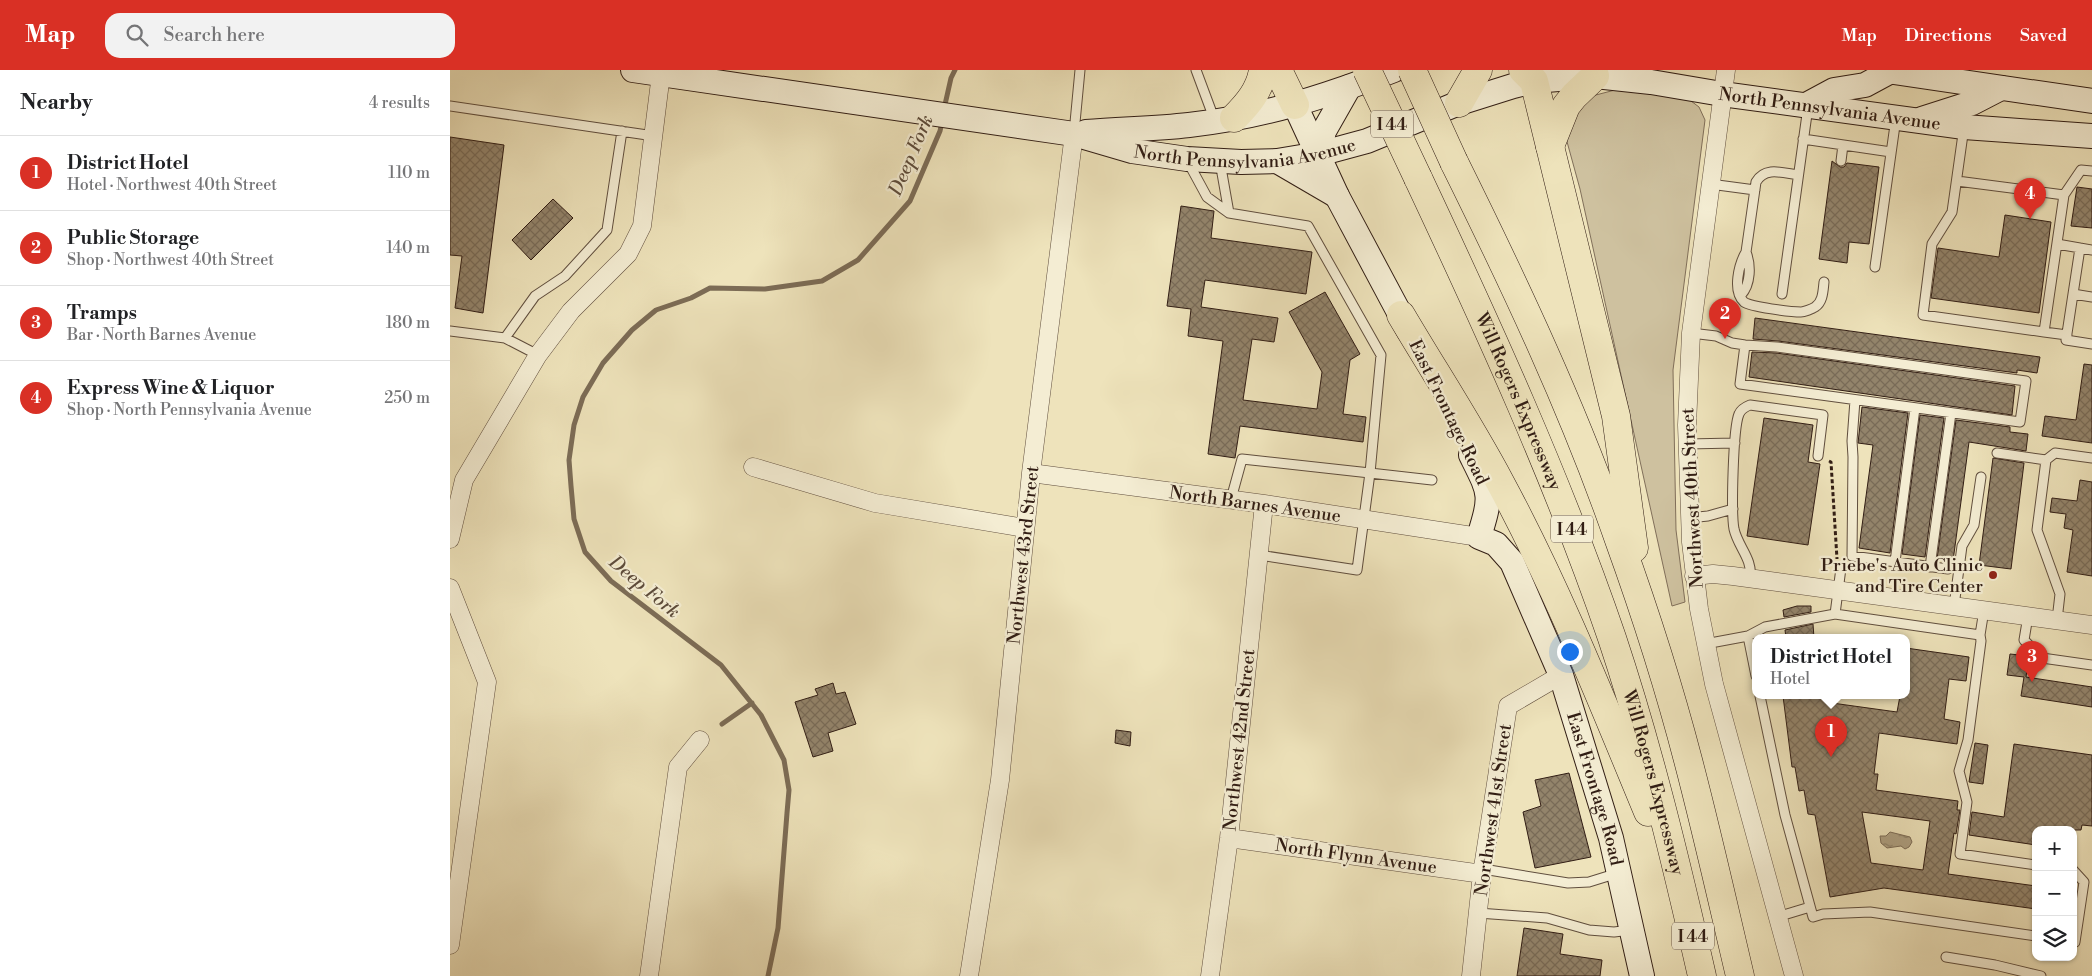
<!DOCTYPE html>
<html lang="en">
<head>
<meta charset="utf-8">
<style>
	body { margin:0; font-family:"Libre Bodoni",serif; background:#f2f2f2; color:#202124 }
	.controls { position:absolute; right:15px; bottom:15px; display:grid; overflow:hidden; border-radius:10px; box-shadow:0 1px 4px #0004 }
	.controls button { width:45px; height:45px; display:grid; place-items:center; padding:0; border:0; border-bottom:1px solid #e0e0e0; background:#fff; color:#202124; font:25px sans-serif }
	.you { position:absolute; left:1119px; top:581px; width:18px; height:18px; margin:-12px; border:4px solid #fff; border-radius:50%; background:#1a73e8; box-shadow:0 0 0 8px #1a73e833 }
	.badge { display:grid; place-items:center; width:32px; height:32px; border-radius:50%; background:#d93025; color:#fff; font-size:16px; font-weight:700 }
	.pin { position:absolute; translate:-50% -41px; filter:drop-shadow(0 1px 2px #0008) }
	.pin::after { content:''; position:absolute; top:26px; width:18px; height:15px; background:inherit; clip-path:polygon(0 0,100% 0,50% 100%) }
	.popup { position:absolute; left:1302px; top:564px; width:158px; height:65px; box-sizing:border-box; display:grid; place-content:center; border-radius:10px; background:#fff; filter:drop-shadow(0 1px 4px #0005); font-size:16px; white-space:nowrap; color:#757577 }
	.popup b { font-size:19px; color:#202124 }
	.popup::after { content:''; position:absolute; left:50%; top:100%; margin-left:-10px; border:10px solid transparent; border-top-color:#fff }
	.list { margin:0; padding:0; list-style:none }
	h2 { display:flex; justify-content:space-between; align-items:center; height:65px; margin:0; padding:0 20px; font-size:21px }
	h2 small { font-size:16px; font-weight:400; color:#757577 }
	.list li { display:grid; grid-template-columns:32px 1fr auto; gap:15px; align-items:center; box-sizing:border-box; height:75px; padding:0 20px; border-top:1px solid #e0e0e0 }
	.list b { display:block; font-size:19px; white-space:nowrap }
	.list p { margin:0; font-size:16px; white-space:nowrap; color:#757577 }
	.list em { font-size:16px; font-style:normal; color:#757577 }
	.icon { flex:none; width:28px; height:28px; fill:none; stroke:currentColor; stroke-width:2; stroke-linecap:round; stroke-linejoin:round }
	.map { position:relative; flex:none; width:1642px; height:906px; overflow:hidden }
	header { display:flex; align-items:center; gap:30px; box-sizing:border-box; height:70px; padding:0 25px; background:#d93025; color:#fff }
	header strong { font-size:24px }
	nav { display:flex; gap:28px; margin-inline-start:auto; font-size:18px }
	.search { width:350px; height:45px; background:#f2f2f2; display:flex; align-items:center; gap:12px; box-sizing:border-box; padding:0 18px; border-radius:15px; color:#757577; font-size:19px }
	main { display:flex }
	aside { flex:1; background:#fff }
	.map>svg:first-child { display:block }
</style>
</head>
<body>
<header>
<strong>Map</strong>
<div class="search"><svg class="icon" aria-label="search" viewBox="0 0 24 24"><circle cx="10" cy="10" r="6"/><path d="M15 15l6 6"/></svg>Search here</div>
<nav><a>Map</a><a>Directions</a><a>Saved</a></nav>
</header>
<main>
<aside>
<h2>Nearby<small>4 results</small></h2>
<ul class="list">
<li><span class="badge">1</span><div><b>District Hotel</b><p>Hotel · Northwest 40th Street</p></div><em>110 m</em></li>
<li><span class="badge">2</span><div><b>Public Storage</b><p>Shop · Northwest 40th Street</p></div><em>140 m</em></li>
<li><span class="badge">3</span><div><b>Tramps</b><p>Bar · North Barnes Avenue</p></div><em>180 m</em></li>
<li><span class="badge">4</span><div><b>Express Wine &amp; Liquor</b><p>Shop · North Pennsylvania Avenue</p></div><em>250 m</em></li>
</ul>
</aside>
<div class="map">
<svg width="1642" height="906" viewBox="0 0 1642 906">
	<defs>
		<pattern id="water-ripples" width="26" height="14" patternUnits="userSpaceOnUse" patternTransform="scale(1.25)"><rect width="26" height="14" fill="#aea082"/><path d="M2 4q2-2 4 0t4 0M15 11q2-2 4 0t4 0" fill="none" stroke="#8e8269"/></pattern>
		<pattern id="building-cross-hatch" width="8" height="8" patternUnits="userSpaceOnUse" patternTransform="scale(1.25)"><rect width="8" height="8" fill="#93846b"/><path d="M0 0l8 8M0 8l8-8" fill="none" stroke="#796b57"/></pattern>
	</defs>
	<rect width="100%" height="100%" fill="#eee3bb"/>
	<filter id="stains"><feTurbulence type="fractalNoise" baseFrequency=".004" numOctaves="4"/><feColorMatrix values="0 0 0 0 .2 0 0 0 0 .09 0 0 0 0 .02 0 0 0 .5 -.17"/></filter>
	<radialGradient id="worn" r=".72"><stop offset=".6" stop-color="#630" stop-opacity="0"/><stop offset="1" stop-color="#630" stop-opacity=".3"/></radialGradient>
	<path fill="#cec19f" stroke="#806f5a" d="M 1165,20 L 1237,28 L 1249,37 L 1255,50 L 1223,300 L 1226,460 L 1235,532 L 1222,536 L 1130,119 L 1116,68 L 1123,43 L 1142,26 Z"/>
	<path fill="url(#water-ripples)" stroke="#7c6c56" d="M 1440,762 L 1460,767 L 1462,772 L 1459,777 L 1455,779 L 1451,776 L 1437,778 L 1431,773 L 1430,766 L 1436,766 Z"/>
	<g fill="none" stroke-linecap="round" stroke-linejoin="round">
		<path stroke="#7c6c56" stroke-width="5" d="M 494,39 L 501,8 L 505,0
			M 272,654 L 302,633
			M 318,906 L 328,858 L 337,743 L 339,720 L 334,690 L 311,645 L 271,595 L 161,511 L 135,482 L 124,449 L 121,416 L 119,390 L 124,355 L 133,327 L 153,293 L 182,260 L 206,240 L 241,228 L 260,218 L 315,219 L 372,211 L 408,190 L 460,131 L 490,61 L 492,52"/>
	</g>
	<path fill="url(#building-cross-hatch)" stroke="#311d14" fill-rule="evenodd" d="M 0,67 L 54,75 L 33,243 L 5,238 L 12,186 L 0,185 Z
		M 1382,91 L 1390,97 L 1394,97 L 1397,93 L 1429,97 L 1419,174 L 1399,172 L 1397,193 L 1369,189 Z
		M 1627,117 L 1642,119 L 1642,158 L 1621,156 Z
		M 103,129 L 123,148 L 81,190 L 62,170 Z
		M 731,136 L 764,141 L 761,168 L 862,182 L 856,224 L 755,210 L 751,237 L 828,248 L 824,272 L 802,269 L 793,330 L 867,339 L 872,302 L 839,242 L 875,222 L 910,284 L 900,290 L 893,344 L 916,347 L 913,372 L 790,356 L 785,388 L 758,384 L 773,271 L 738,266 L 741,239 L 717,236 Z
		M 1555,145 L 1601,152 L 1589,243 L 1481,228 L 1488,178 L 1549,187 Z
		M 1305,248 L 1590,287 L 1587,303 L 1567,300 L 1567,303 L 1328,271 L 1303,269 Z
		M 1302,282 L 1326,283 L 1565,316 L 1562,345 L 1299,307 Z
		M 1634,294 L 1642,295 L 1642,373 L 1592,366 L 1595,346 L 1626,350 Z
		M 1412,337 L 1458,343 L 1440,483 L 1409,478 L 1423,375 L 1408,373 Z
		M 1470,345 L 1494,348 L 1475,487 L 1452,484 Z
		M 1314,348 L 1363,355 L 1358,392 L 1370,394 L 1358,475 L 1297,466 Z
		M 1506,350 L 1560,357 L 1560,362 L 1578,364 L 1576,381 L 1519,372 L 1503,491 L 1487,489 Z
		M 1543,388 L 1574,393 L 1561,499 L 1529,495 Z
		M 1630,410 L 1642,412 L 1642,506 L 1617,502 L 1623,460 L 1614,458 L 1616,444 L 1600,442 L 1602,428 L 1627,431 Z
		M 1347,536 L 1361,536 L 1361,542 L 1334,547 L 1333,540 Z
		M 1363,554 L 1364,568 L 1336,568 L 1335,560 Z
		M 1456,578 L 1519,587 L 1516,611 L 1499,609 L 1494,649 L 1510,652 L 1507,674 L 1429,663 L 1424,704 L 1428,704 L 1426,720 L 1508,731 L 1507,740 L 1510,740 L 1506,764 L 1504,763 L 1498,804 L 1586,816 L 1586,839 L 1434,818 L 1380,827 L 1365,745 L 1358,744 L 1354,720 L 1349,721 L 1345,697 L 1342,697 L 1333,626 L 1381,626 L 1382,633 L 1447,642 L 1450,626 L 1456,626 ZM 1412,742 L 1480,751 L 1473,800 L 1421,793 Z
		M 1560,584 L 1579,586 L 1576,607 L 1642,617 L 1642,637 L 1571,626 L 1574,607 L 1557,605 Z
		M 383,613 L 386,624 L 395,622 L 406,654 L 378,663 L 383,681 L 363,687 L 345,632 L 368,625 L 365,619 Z
		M 666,660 L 681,662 L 680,676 L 665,673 Z
		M 1525,673 L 1538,675 L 1533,714 L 1519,712 Z
		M 1564,674 L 1642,685 L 1642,756 L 1632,755 L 1631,760 L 1586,760 L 1586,775 L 1519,765 L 1522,742 L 1554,747 Z
		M 1119,703 L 1141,787 L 1085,798 L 1073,742 L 1091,736 L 1085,710 Z
		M 1074,858 L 1113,864 L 1110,884 L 1152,890 L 1150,906 L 1067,906 Z"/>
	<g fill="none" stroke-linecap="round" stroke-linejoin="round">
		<g stroke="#604e3e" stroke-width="11">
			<path id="lane" d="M 746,0 L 765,51
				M 0,36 L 204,66
				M 624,63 L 630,0
				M 1353,69 L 1441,82
				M 1391,91 L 1393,75
				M 738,92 L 757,127 L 779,143 L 858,156 L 931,285 L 920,403 L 792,389 L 781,429
				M 770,92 L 779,143
				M 1348,105 C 1333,103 1315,96 1306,112 L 1296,182 C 1289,194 1282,221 1294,232 C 1301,237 1341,242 1351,242 C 1354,242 1362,239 1365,237 C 1373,232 1373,221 1374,212
				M 1507,111 L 1614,125 L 1594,262 L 1473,245 L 1482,174 L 1502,142 L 1514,57
				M 1260,114 L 1305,120
				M 1614,125 L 1631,100 L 1642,101
				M 1607,174 L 1642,180
				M 1630,178 L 1616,270 L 1642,274
				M 1425,197 L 1446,48
				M 1332,224 L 1358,37
				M 1623,224 L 1642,227
				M 1291,225 C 1301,214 1301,195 1296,182
				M 0,261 L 55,268 L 85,226 L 115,206 L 157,160 L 172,61
				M 1594,262 L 1617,265
				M 1241,263 L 1266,266 L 1282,273 L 1295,275 L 1327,277 L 1576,311 L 1570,352 L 1290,314 L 1295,275
				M 55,268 L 88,285
				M 1405,330 L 1402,371 L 1403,387 L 1402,486 L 1498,499
				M 1237,374 L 1285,373
				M 1547,383 L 1596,390
				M 1239,448 L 1258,446 L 1283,439
				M 809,485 L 907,500 L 920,403 L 982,410
				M 1445,492 L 1465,338
				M 1480,497 L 1501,343
				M 1300,508 C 1303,489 1288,477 1284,459 C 1281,443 1283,358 1289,344 C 1291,339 1295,337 1300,335 L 1373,345 L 1368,386
				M 1504,536 L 1512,476 L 1524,455 L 1531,407
				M 1385,544 L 1530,565 L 1531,571 L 1518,670 L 1509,701 L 1517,732 L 1510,784 L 1586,795
				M 1578,546 L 1574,570 L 1592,588 L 1642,595
				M 1607,550 L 1610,524 L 1587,460 L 1596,390 L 1605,383 L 1642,388
				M 1530,565 L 1534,540
				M 1298,566 L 1306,606
				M 1255,574 L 1298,566 L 1315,557 L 1385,544 L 1391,498
				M 1310,626 L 1335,745 L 1363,847 L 1373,844 L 1420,842 L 1586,866
				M 1033,799 L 1118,813 L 1139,812 L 1168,803
				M 1623,800 L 1634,812 L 1625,872 L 1623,872
				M 1028,843 L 1097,848 L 1139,860 L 1164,862 L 1181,860
				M 1327,847 L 1360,837
				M 1496,887 L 1545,895 L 1591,906"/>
		</g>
		<g stroke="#604e3e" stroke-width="19">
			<path id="street" d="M 1276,0 L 1241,263 L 1237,355 L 1241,472 L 1249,539 L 1264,614 L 1344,906
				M 303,397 L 425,433 L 575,458
				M 581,403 L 814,434 L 1029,467
				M 0,469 L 14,410 L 88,285 L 121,241 L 178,184 L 192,156 L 211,4
				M 1244,506 L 1263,504 L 1283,506 L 1642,555
				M 0,518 L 37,612 L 0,875
				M 779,768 L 1032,804
				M 199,906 L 228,697 L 250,670
				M 519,906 L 550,710 L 581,403 L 624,64
				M 760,906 L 779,768 L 814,434
				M 1021,906 L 1032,804 L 1058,636 L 1111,605"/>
		</g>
		<g stroke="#311d14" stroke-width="26">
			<g id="secondary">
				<path id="s1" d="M 183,0 L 624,64 L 682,81 L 737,89 L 791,92 L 827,91 L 869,84 L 917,71 L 1009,33 L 1063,16 L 1084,11 L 1145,6 L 1201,12 L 1272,24 L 1514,57 L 1642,66"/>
				<path d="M 1430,0 L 1642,31"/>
				<path d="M 1358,34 L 1384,20 L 1415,15 L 1441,1"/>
				<path d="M 845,35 L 887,126 L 959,261"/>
				<path d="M 1472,49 L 1522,33 L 1551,18"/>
				<path d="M 636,62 C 670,59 704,59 739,55 C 812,47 875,27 944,0"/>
				<path d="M 869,84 L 874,61 L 899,17"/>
				<path d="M 827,91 L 887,126"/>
				<path id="s2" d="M 1021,385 C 1041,425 1042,424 1029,467 L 1046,474 L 1062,492 L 1111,605 L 1161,768 L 1192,906"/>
			</g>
		</g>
		<g stroke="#311d14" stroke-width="29">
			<g id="highway">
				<path d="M 828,0 L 845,35"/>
				<path d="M 1073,0 L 1084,11 L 1166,346 L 1184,478"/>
				<path d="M 1009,33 L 1028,0"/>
				<path d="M 784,48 C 798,34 810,20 813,0"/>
				<path d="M 1100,76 L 1116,36 L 1124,26 L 1145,6"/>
				<path d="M 1004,92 C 1065,215 1124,340 1169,470 C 1195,542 1219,617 1238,690 C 1257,762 1273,834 1290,906"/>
				<path id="s3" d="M 968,108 C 1039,259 1108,410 1162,568 C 1199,679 1226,792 1252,906"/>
				<path d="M 951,245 C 984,301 1021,357 1051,414 C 1108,520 1152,631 1198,742"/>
			</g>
		</g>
		<path stroke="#311d14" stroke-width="3" stroke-dasharray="4 2.5" stroke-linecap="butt" d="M 1379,391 L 1381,392 L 1387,489"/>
		<use href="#lane" stroke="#f4edd3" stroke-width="9"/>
		<use href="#street" stroke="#f4edd3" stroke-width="18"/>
		<use href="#secondary" stroke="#f4edd3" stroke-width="24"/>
		<use href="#highway" stroke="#eee3bb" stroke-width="28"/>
		<g stroke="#311d14" stroke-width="29" stroke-linecap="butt">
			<path id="highway-bridge" d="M 917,0 L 968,108
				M 962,0 L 1004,92"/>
		</g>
		<use href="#highway-bridge" stroke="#eee3bb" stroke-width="28"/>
	</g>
	<circle fill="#8f2418" stroke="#f4edd3" stroke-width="2" cx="1543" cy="505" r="5"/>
	<g text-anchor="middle" stroke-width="4.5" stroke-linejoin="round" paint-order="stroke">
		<g fill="#f4edd3" stroke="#6c5b4d" stroke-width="1">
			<rect x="921" y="40.5" width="42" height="27" rx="4"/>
			<rect x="1101" y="445.5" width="42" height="27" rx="4"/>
			<rect x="1222" y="852.5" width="42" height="27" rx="4"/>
		</g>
		<g font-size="16" font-weight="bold" fill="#311d14">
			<text x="942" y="60">I 44</text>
			<text x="1122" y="465">I 44</text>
			<text x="1243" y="872">I 44</text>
		</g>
		<g font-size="18" fill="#311d14" stroke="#f4edd3">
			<text dy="6" stroke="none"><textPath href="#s1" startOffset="1220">North Pennsylvania Avenue</textPath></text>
			<text dy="6" stroke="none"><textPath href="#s1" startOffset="620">North Pennsylvania Avenue</textPath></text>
			<text dy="6" stroke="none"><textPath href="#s3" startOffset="245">Will Rogers Expressway</textPath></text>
			<text transform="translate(999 342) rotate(64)" y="6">East Frontage Road</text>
			<text transform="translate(1242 428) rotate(-93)" y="6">Northwest 40th Street</text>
			<text transform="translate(805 434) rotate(8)" y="6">North Barnes Avenue</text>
			<text transform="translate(573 485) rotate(-84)" y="6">Northwest 43rd Street</text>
			<text transform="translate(789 670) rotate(-84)" y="6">Northwest 42nd Street</text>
			<text dy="6" stroke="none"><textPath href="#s3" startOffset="650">Will Rogers Expressway</textPath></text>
			<text dy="6" stroke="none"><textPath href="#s2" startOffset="371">East Frontage Road</textPath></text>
			<text transform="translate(1043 740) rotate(-82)" y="6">Northwest 41st Street</text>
			<text transform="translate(906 786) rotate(8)" y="6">North Flynn Avenue</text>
		</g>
		<g font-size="18" fill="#311d14" stroke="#f4edd3" text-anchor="end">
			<text x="1533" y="501">Priebe's Auto Clinic<tspan x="1533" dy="21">and Tire Center</tspan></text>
		</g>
		<g font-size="19" font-style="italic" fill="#5d4b3a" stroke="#f4edd3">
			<text transform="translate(460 85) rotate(-67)" y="7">Deep Fork</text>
			<text transform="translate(195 516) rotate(40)" y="7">Deep Fork</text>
		</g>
	</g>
	<rect width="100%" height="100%" filter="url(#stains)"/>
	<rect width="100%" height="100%" fill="url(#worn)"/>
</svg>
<div class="controls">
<button>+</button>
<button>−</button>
<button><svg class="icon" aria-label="layers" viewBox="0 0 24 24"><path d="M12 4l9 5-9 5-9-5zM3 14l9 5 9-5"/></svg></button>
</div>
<div class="you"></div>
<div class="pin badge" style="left:1381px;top:687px">1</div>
<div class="popup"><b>District Hotel</b>Hotel</div>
<div class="pin badge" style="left:1275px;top:269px">2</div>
<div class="pin badge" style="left:1582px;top:612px">3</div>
<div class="pin badge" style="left:1580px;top:149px">4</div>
</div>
</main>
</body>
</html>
